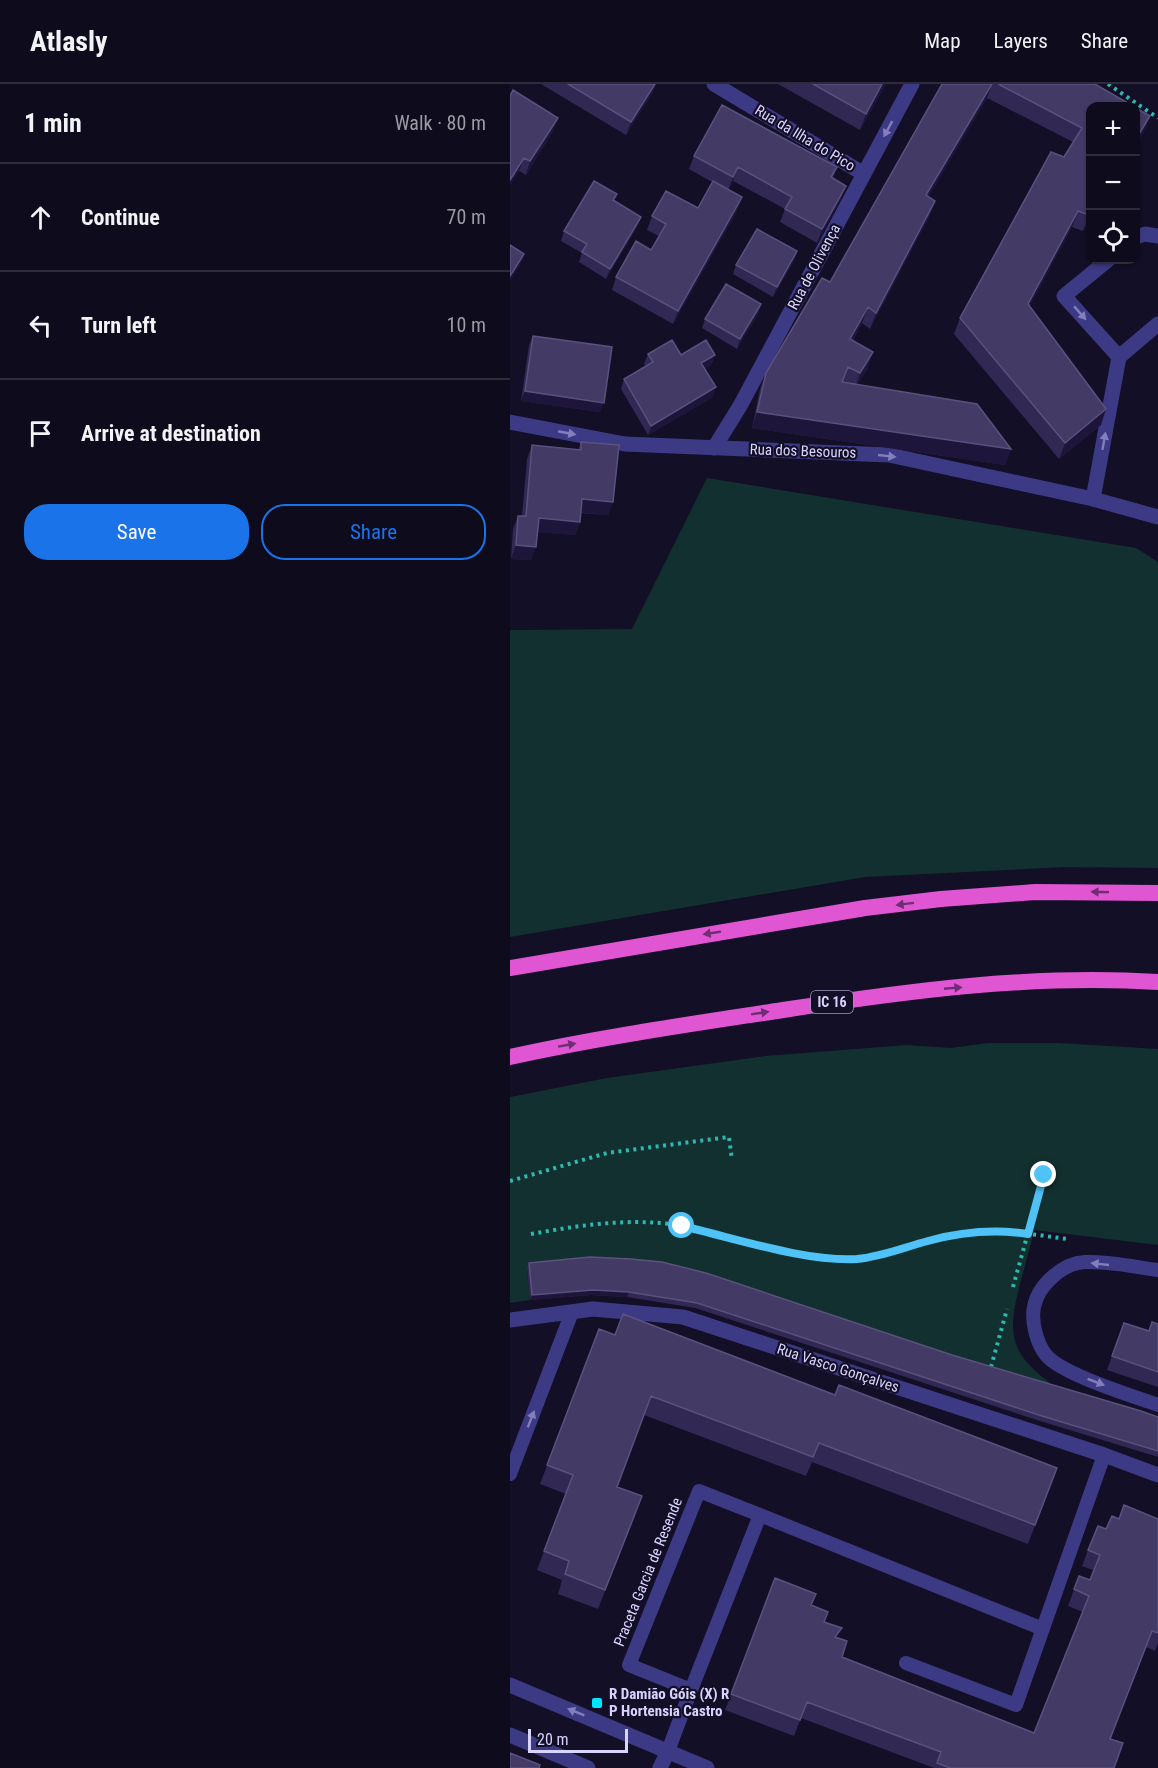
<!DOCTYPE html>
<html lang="en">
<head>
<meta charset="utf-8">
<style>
	body { margin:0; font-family:"Roboto Condensed",sans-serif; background:#171425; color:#f1f3f6 }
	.controls { position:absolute; right:18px; top:18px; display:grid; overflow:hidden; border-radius:12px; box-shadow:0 2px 4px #0004 }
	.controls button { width:54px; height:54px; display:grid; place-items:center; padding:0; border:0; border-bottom:2px solid #2e2b3b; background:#0e0b1c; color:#f1f3f6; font:30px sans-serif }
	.scale { position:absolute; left:18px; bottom:15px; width:100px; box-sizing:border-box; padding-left:6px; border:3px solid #d9d4ff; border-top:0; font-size:16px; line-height:21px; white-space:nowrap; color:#d9d4ff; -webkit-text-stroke:4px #130f26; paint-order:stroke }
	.stop { position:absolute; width:18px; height:18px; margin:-14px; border:4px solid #4fc3f7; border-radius:50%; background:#fff }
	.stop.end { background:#4fc3f7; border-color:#fff; box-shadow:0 2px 6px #0008 }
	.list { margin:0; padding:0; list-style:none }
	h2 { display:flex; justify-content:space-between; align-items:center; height:78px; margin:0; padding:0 24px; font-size:26px }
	h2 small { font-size:20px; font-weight:400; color:#9b9ba3 }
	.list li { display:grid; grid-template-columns:39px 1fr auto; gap:18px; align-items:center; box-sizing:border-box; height:108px; padding:0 24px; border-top:2px solid #2e2b3b }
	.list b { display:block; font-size:22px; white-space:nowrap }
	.list em { font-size:20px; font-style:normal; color:#9b9ba3 }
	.actions { display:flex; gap:12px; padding:18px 24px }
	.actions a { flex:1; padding:14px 0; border:2px solid #1a73e8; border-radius:24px; text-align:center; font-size:21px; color:#1a73e8 }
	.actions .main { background:#1a73e8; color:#fff }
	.icon { flex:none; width:33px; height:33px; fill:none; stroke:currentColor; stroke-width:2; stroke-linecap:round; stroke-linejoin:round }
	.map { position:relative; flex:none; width:648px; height:1684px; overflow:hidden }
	header { display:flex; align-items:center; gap:36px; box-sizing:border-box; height:84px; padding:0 30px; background:#0e0b1c; border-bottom:2px solid #2e2b3b }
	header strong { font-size:28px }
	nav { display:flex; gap:33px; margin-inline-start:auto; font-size:21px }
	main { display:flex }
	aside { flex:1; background:#0e0b1c }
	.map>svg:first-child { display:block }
</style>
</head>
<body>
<header>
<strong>Atlasly</strong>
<nav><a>Map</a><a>Layers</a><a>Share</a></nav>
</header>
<main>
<aside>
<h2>1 min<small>Walk · 80 m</small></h2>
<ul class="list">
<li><svg class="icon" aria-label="ahead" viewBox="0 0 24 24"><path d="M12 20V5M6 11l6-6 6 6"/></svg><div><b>Continue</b></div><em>70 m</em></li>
<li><svg class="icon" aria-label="left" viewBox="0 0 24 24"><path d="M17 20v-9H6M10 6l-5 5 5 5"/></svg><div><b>Turn left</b></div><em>10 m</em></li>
<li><svg class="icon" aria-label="arrive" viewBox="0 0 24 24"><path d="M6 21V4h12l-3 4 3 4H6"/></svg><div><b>Arrive at destination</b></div></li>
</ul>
<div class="actions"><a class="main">Save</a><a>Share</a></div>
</aside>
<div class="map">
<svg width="648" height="1684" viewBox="0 0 648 1684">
	<rect width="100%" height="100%" fill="#130f26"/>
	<path fill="#12302f" d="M 197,394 L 626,464 L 648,478 L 648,784 L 556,783 L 355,793 L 0,853 L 0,546 L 122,545 Z
		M 478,959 L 549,959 L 648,965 L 648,1161 L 524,1146 C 520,1164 515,1182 510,1200 C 498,1247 498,1268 539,1298 L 537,1305 L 17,1185 L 20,1216 L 0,1219 L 0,1013 L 97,994 L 255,972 L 397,961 L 441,964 Z"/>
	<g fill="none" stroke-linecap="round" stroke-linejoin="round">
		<path stroke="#2fb8b0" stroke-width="4" stroke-dasharray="3 4.5" stroke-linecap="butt" d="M 598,0 L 648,34
			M 0,1097 L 97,1069 L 219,1053 L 222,1076
			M 21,1150 C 71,1141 122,1133 174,1142 C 221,1151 278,1173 325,1175 C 367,1175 404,1158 444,1151 C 482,1143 520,1150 557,1155
			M 503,1203 L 534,1091
			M 481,1283 L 497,1225"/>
		<path stroke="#3d3a85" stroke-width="14" d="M 648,1186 C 625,1183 599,1177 575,1178 C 553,1179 528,1201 524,1223 C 521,1238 527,1260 536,1271 C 551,1290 623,1312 648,1321
			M 0,1390 L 62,1228
			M 189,1407 L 250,1431 L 181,1606 L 119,1581 Z
			M 250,1431 L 533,1545
			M 396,1579 L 506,1621 L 594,1371
			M 158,1667 L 181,1606"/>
		<path stroke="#3d3a85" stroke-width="15" d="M 204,0 L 354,90
			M 626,153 L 635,150 L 648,152
			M 598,176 L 554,212 L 609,273 L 648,240
			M 204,364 L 230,322 L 402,0
			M 583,415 L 609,273
			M 0,1236 L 83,1225 L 173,1233 L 594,1371 L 648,1391
			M 150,1684 L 158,1667"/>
		<path stroke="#3d3a85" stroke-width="15" d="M 0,338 L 115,360 L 379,371 L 583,415 L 648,433
			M 0,1601 L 197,1684
			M 0,1651 L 78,1684"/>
		<path stroke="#e055d1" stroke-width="16" d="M 0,884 L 355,824 L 431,815 L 525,808 L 648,809
			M 0,973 C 90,953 182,940 273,926 C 397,907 522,890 648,898"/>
	</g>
	<path fill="#312854" d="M 31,0 L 146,0 L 143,8 L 116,51 Z
		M 268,0 L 376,0 L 350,46 Z
		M 432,0 L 585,0 L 580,135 L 573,147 L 562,143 L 519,223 L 591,341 L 549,375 L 444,250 L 450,234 L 563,58 L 477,14 L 418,113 L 425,117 L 419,133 L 360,245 L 352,239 L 343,256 L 358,284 L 347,301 L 501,365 L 495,381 L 242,344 L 250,305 L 256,289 L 320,198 Z
		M 0,12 L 43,47 L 16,91 L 9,87 Z
		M 184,72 L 327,83 L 323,94 L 331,115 L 307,159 L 270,138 L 275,125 L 223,97 L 218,106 L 232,113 L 227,127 L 163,240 L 102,206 L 106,193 L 141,166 L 149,152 L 137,146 L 142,132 L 188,124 L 202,98 L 179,85 Z
		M 107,110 L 104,117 L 131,133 L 127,143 L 96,195 L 69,178 L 72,169 L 51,157 L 54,147 Z
		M 287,167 L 284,177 L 263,213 L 223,190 L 226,181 Z
		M 251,220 L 248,230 L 227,265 L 192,244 L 195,235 Z
		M 23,252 L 90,328 L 11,317 L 19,261 Z
		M 138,270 L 205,271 L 201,281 L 195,285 L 203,313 L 138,351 L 111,305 L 114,295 L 136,282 L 134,280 Z
		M 71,358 L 103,418 L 98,431 L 71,429 L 70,438 L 65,451 L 28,448 L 21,476 L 1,475 L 3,445 L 8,432 L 12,432 L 17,375 L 22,361 L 68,366 Z
		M 19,1179 L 442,1271 L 648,1333 L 648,1373 L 530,1337 L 185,1224 L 117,1213 L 81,1211 L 20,1216 L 17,1184 Z
		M 614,1239 L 639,1247 L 648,1240 L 648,1303 L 597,1286 Z
		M 89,1245 L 105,1251 L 325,1311 L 547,1384 L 518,1460 L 302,1378 L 296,1392 L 134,1331 L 107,1403 L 125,1432 L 88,1525 L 48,1510 L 52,1496 L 27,1486 L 56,1410 L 30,1400 Z
		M 609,1435 L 648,1435 L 648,1559 L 645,1567 L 636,1563 L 600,1655 L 604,1684 L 424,1684 L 291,1634 L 284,1652 L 215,1626 L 265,1494 L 302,1521 L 328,1554 L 332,1573 L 524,1649 L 573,1528 L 558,1522 L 569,1492 L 580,1496 L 583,1486 L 572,1482 L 578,1466 L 596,1445 Z"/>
	<path fill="#1d163a" d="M 145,0 L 146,0 L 143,8 L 116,51 L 121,38 Z
		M 372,0 L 376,0 L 350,46 L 356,30 Z
		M 482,0 L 477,14 L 410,127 L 416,111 Z
		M 640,32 L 634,48 L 626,62 L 626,55 Z
		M 48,34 L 43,47 L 16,91 L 20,77 Z
		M 14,74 L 9,87 L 0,102 L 0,96 Z
		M 228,83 L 223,97 L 218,107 L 223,93 Z
		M 336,102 L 331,115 L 307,159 L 312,145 Z
		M 232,113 L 227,127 L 163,240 L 168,227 Z
		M 425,117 L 419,133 L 360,245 L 366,229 Z
		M 568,127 L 562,143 L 512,237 L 518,220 Z
		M 580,128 L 580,135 L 573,147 L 579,131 Z
		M 131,133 L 127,143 L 96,195 L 100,185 Z
		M 287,167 L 284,177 L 263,213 L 267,203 Z
		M 14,170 L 11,180 L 0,197 L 0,192 Z
		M 251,220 L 248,230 L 227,265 L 230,255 Z
		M 358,223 L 352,239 L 334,271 L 340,255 Z
		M 363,268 L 358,284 L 345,305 L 350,289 Z
		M 205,271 L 201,281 L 188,289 L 191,279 Z
		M 206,303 L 203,313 L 138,351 L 141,342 Z
		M 15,307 L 94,319 L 90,328 L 11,317 Z
		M 596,325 L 591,341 L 549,375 L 555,359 Z
		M 247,328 L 501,365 L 495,381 L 242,344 Z
		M 72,415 L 103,418 L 98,431 L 67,428 Z
		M 29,434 L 70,438 L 65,451 L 24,448 Z
		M 6,461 L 26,463 L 21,476 L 1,475 Z
		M 83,1206 L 119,1208 L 117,1213 L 81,1211 L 20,1216 L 22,1211 Z"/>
	<path fill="#433a66" stroke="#5a527e" stroke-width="1.5" d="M 58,0 L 145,0 L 121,38 Z
		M 303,0 L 372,0 L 356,30 Z
		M 432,0 L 482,0 L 416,111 L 425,117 L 366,229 L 358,223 L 340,255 L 363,268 L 350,289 L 338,283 L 332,298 L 467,320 L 501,365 L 247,328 L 256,289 L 312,194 L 320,198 Z
		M 488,0 L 585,0 L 623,22 L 580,22 L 580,128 L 579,131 L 568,127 L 518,220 L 596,325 L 555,359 L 450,234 L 541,68 L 554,73 L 572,44 Z
		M 3,6 L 48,34 L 20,77 L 14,74 L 0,96 L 0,12 Z
		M 212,21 L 327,83 L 321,93 L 336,102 L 312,145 L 275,125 L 282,113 L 228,83 L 223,93 L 184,72 Z
		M 626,24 L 640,32 L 626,55 Z
		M 84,97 L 107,110 L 103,116 L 131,133 L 100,185 L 72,168 L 77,160 L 54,147 Z
		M 203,97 L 232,113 L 168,227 L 106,193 L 126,157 L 141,166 L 156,140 L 142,132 L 156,107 L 188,124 Z
		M 247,145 L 287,167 L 267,203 L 226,181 Z
		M 0,161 L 14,170 L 0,192 Z
		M 216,200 L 251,220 L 230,255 L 195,235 Z
		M 23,252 L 102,263 L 94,319 L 15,307 Z
		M 162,256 L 171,271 L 196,256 L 205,271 L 191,279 L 206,303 L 141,342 L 114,295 L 143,278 L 138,270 Z
		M 71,358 L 109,361 L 103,418 L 72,415 L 70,438 L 29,434 L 26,463 L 6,461 L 8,432 L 16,432 L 22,361 L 71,366 Z
		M 80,1173 L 121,1175 L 152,1178 L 196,1189 L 442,1271 L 631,1327 L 648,1333 L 648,1367 L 532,1332 L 187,1219 L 119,1208 L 83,1206 L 22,1211 L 19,1179 Z
		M 113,1230 L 325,1311 L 329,1301 L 547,1384 L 525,1441 L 309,1359 L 303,1373 L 141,1312 L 107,1403 L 132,1412 L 95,1506 L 55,1490 L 59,1477 L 34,1467 L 63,1391 L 37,1381 L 89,1245 L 105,1251 Z
		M 642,1238 L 648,1240 L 648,1288 L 602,1272 L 614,1239 L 639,1247 Z
		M 614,1421 L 648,1435 L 648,1549 L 642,1547 L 600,1655 L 613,1659 L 604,1684 L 440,1684 L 427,1679 L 431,1668 L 297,1618 L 290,1636 L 221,1610 L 265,1494 L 306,1510 L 301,1521 L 318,1528 L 314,1538 L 332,1544 L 325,1553 L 337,1557 L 332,1573 L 524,1649 L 579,1512 L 564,1505 L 569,1492 L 580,1496 L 590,1471 L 578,1466 L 588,1442 L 596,1445 L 602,1432 L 609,1435 Z
		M 0,1669 L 30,1681 L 29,1684 L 0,1684 Z"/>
	<defs><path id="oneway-solid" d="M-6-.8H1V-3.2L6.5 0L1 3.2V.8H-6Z" transform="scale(1.5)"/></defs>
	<g fill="#837fbc">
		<use href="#oneway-solid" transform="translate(378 45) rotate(118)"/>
		<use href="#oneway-solid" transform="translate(570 229) rotate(49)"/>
		<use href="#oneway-solid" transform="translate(57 349) rotate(11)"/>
		<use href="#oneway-solid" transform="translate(594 357) rotate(-80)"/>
		<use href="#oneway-solid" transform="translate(377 372) rotate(6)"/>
		<use href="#oneway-solid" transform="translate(590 1180) rotate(-174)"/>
		<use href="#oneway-solid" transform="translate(586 1298) rotate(21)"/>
		<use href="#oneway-solid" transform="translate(21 1335) rotate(-69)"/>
		<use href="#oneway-solid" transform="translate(66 1628) rotate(-158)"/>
	</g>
	<g fill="#6f2e73">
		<use href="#oneway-solid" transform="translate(590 808) rotate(-179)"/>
		<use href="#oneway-solid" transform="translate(395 820) rotate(173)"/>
		<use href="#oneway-solid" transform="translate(202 849) rotate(171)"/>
		<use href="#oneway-solid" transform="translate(443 904) rotate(-5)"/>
		<use href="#oneway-solid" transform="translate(250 929) rotate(-9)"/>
		<use href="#oneway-solid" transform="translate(57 961) rotate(-10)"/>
	</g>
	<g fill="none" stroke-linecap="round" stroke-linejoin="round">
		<path stroke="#4fc3f7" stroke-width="8" d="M 172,1142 C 225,1154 295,1178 347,1175 C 371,1173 395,1163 418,1157 C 451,1148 484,1145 518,1150 L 534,1091"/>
	</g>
	<rect fill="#00e5ff" stroke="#130f26" stroke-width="2" x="81" y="1613" width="12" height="12" rx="3"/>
	<g text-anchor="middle" stroke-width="4.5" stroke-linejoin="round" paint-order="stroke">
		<rect fill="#130f26" stroke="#9e99be" stroke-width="1.5" x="301" y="907" width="42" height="22" rx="4.5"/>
		<g font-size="14" font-weight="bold" fill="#d9d4ff">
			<text x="322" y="923">IC 16</text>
		</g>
		<g font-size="15" fill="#d9d4ff" stroke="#130f26">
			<text transform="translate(295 54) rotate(31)" y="5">Rua da Ilha do Pico</text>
			<text transform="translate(304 183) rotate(-62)" y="5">Rua de Olivença</text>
			<text transform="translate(293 367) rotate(2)" y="5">Rua dos Besouros</text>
			<text transform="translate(328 1284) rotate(18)" y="5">Rua Vasco Gonçalves</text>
			<text transform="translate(138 1488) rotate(-68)" y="5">Praceta Garcia de Resende</text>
		</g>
		<g font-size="15" font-weight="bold" fill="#d9d4ff" stroke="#130f26" text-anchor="start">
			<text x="99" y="1615">R Damião Góis (X) R<tspan x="99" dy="17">P Hortensia Castro</tspan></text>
		</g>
	</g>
</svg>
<div class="controls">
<button>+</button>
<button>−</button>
<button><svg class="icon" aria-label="locate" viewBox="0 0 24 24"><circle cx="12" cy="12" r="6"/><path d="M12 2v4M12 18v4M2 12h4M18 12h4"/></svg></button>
</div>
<div class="scale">20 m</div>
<div class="stop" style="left:172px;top:1142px"></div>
<div class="stop end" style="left:534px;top:1091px"></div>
</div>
</main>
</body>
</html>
